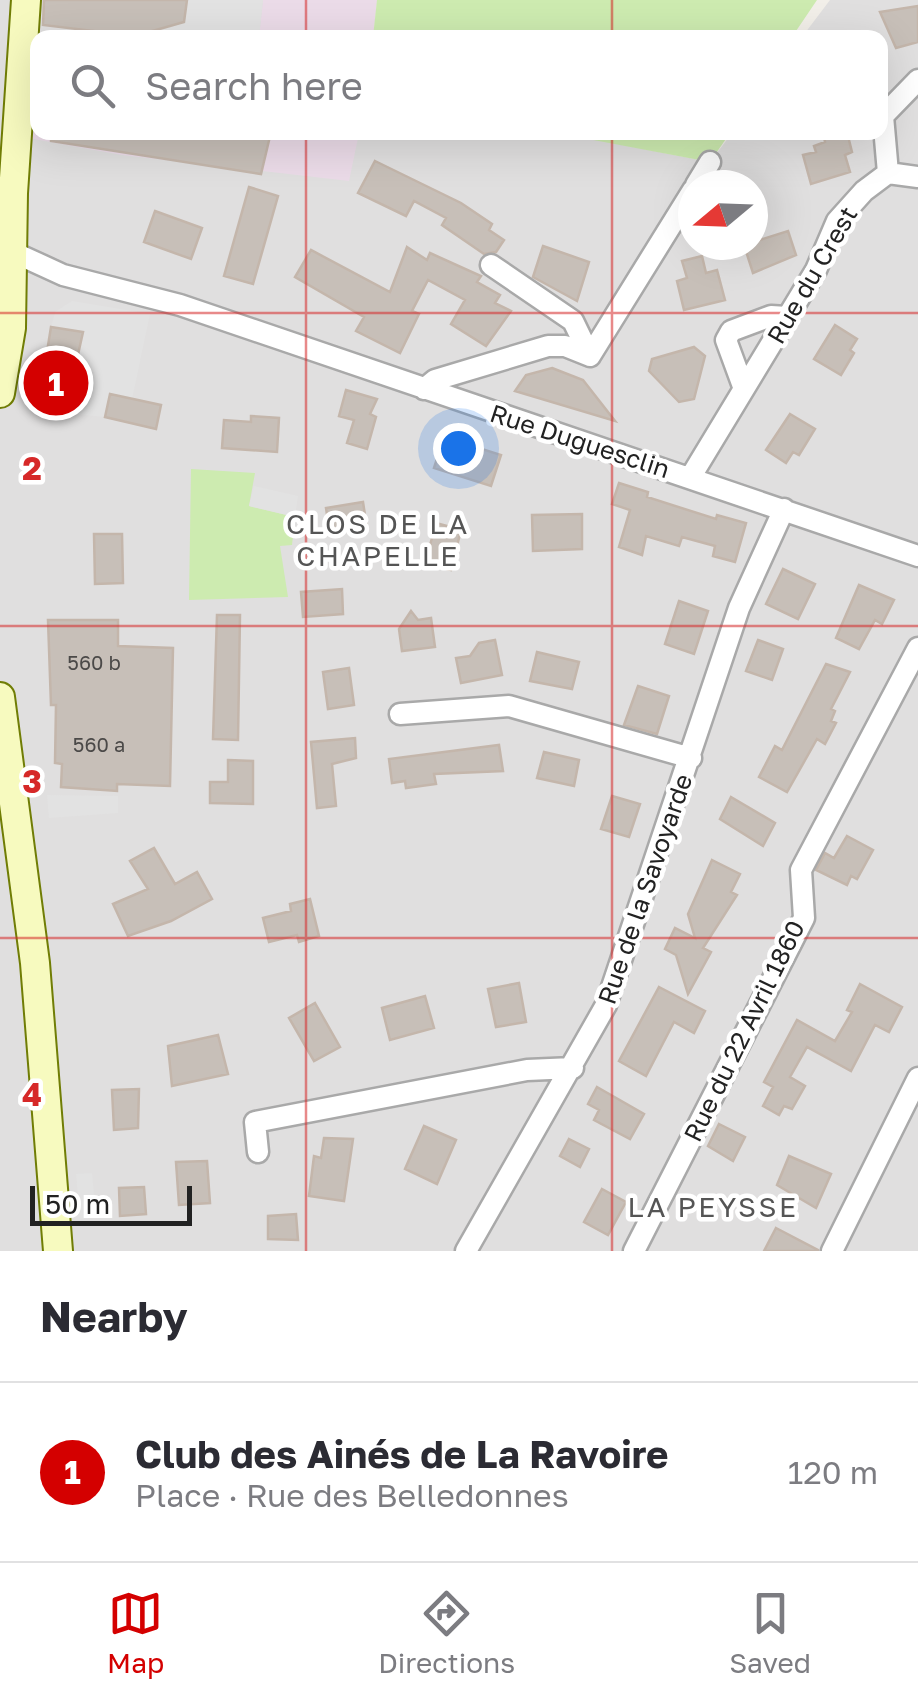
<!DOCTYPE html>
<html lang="en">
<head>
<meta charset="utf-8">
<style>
	body { margin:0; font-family:"Golos Text",sans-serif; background:#f2f2f3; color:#2b2b33 }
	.compass { position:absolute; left:678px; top:170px; width:90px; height:90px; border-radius:50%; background:#fff; box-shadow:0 10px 40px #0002; rotate:251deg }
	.scale { position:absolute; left:30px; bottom:25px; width:162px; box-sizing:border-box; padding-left:10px; border:5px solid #222; border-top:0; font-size:28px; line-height:35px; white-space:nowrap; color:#222; -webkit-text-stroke:8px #fff; paint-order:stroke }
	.you { position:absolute; left:458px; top:448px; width:35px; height:35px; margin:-25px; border:8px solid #fff; border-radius:50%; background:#1a73e8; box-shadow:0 0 0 15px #1a73e833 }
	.badge { display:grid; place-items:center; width:65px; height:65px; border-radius:50%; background:#d40000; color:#fff; font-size:32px; font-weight:700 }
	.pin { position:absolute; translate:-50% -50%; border:5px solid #fff; box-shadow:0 2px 10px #0006 }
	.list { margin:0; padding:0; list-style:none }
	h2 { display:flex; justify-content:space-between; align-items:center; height:130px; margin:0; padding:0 40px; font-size:42px }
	h2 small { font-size:32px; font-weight:400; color:#7c7c81 }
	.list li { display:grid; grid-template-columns:65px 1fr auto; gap:30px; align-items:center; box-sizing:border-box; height:180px; padding:0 40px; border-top:2px solid #e1e1e2 }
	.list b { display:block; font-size:38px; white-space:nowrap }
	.list p { margin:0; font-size:32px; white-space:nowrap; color:#7c7c81 }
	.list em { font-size:32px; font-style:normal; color:#7c7c81 }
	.icon { flex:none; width:55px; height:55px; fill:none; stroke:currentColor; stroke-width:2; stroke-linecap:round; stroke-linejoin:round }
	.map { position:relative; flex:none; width:918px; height:1251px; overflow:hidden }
	.search { position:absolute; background:#fff; box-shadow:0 10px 40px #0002; left:30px; right:30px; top:30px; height:110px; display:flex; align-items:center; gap:25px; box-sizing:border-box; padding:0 35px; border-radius:20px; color:#7c7c81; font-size:38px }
	.sheet { height:310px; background:#fff }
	nav { display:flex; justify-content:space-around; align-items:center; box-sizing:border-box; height:140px; border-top:2px solid #e1e1e2; background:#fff; font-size:28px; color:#7c7c81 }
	nav a { display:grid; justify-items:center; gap:5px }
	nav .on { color:#d40000 }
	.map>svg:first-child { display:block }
</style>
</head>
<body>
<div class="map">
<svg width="918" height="1251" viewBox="0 0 918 1251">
	<rect width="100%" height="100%" fill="#f2efe9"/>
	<path fill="#e0dfdf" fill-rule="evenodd" d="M 0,0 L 377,0 L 373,37 L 38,38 L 38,132 L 556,132 L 710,162 L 732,133 L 880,132 L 880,38 L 802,37 L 830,0 L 918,0 L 918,1251 L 0,1251 ZM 693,185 L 753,185 L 753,245 L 693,245 Z"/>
	<path fill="#ebdbe8" d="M 263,0 L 377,0 L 373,37 L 259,37 Z
		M 23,30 L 71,37 L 38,38 L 38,132 L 359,133 L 349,181 L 122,155 L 17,136 Z"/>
	<path fill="#cdebb0" d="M 377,0 L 817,0 L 792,37 L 373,37 Z
		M 556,133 L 730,133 L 710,162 Z
		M 191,469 L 255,473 L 249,506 L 295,517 L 292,545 L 280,546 L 288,597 L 189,600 Z"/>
	<path fill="#e2e2e2" d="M 187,0 L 263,0 L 259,37 L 135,38 L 183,22 Z
		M 72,301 L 150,314 L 132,399 L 110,394 L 105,417 L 65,413 L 83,333 L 51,327 L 55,312 Z
		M 254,486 L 298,496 L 295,517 L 249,506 Z
		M 47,795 L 118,796 L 118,813 L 49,818 Z
		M 92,1173 L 96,1217 L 80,1219 L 76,1174 Z"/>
	<path fill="#c7bfb8" stroke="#c4b6ab" stroke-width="2.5" d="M 44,0 L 187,0 L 184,22 L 135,36 L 43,25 Z
		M 918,6 L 918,42 L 896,48 L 880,12 Z
		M 51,132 L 271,132 L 261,174 L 51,141 Z
		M 838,132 L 847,132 L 852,152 L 845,155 L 850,172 L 811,184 L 803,155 L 816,152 L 814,146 L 825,142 L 824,137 Z
		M 375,161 L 461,203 L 492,224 L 489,230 L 504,240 L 496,252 L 484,254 L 442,225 L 446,218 L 414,201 L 406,216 L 358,193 Z
		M 249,187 L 278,196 L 253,284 L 224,276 Z
		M 155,211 L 202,228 L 191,259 L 144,242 Z
		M 788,231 L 796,255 L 753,273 L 744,245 Z
		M 543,246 L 589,262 L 577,301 L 533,277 Z
		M 407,247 L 427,260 L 430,253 L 481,276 L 477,282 L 500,295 L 495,303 L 511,311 L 486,346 L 451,324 L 465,300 L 428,280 L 412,311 L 419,314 L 400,353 L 356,331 L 364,317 L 295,277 L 311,250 L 390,292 Z
		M 702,256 L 706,273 L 717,270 L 725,300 L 684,310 L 677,281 L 687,278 L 682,261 Z
		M 835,325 L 857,339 L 850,350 L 854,353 L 841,375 L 814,359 Z
		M 51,327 L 83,332 L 65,413 L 38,408 Z
		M 694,347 L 705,356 L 694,399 L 679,402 L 649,371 L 652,359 Z
		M 552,368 L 583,380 L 615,421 L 515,391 L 526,375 Z
		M 346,390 L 377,399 L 370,414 L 376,417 L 367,449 L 347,443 L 354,420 L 339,416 Z
		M 110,394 L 161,405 L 156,429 L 105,417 Z
		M 790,414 L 815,429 L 799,455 L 793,452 L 786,463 L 766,450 Z
		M 251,416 L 279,418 L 277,452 L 222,448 L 224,420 L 251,422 Z
		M 444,437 L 501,455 L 491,486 L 434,468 Z
		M 619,483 L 648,492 L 647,497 L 716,519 L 717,515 L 746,523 L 735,562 L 713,556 L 715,546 L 682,537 L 679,546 L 646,536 L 642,555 L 619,547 L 630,510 L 612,504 Z
		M 363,502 L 367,528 L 330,534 L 326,508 Z
		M 582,514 L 582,549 L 533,551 L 532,515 Z
		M 436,523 L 461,530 L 451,570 L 425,564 Z
		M 94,534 L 122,534 L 123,583 L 95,584 Z
		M 783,569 L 815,584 L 798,619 L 766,604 Z
		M 859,585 L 894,600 L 882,624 L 875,620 L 859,649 L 836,638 Z
		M 342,589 L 343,614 L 303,617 L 301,592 Z
		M 679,601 L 708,611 L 694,654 L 665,644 Z
		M 411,611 L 418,620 L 431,618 L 435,647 L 402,651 L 399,629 Z
		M 217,615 L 240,615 L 238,740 L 213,739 Z
		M 48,620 L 118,620 L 118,646 L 173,648 L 170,786 L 117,784 L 117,791 L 61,787 L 62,764 L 55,763 L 56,705 L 51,705 Z
		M 495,640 L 502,675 L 461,683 L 456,658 L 470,656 L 479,643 Z
		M 758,640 L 783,649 L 772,680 L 746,671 Z
		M 537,652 L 579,662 L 572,689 L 530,681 Z
		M 826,664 L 850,672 L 831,709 L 835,711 L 831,721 L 836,723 L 825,744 L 817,739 L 787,792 L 759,777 L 775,746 L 782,750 Z
		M 349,668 L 354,705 L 328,709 L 323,672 Z
		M 638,686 L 669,696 L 657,734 L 624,725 Z
		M 355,738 L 356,758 L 332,764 L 336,806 L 317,808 L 311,742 Z
		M 499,745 L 503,771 L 434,774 L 436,784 L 406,788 L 405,781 L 392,783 L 389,759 Z
		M 544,752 L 579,760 L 574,786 L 537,778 Z
		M 228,760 L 253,761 L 253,804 L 210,803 L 210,782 L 228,782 Z
		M 612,796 L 640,804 L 629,837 L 601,829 Z
		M 731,797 L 775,823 L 763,846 L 720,819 Z
		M 847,836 L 873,850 L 857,879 L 851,876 L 847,885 L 816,870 L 825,853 L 834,858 Z
		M 154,848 L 175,884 L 197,872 L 212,899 L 171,921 L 128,936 L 113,904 L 148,889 L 130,861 Z
		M 712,860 L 740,874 L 731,892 L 737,895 L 703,948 L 711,952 L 688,994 L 676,955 L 665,949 L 675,928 L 695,938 L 688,914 Z
		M 310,899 L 319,936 L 299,942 L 297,935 L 269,942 L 263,918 L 291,911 L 290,904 Z
		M 519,983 L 526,1022 L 496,1027 L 488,989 Z
		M 860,984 L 902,1007 L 889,1032 L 875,1025 L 851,1071 L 807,1047 L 790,1077 L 805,1086 L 792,1109 L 784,1106 L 779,1115 L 763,1106 L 773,1087 L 764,1082 L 797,1020 L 835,1041 L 852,1012 L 847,1010 Z
		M 659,987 L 705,1011 L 694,1033 L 674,1022 L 646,1076 L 619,1061 Z
		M 425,996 L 434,1028 L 390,1040 L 382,1008 Z
		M 315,1003 L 340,1047 L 314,1061 L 289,1018 Z
		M 218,1035 L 228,1074 L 172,1086 L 168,1046 Z
		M 597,1087 L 644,1114 L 630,1139 L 594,1120 L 599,1110 L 588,1104 Z
		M 139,1089 L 138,1128 L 114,1130 L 112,1090 Z
		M 719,1124 L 745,1137 L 733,1161 L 708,1146 Z
		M 424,1126 L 456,1140 L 437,1184 L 405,1169 Z
		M 324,1138 L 353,1139 L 344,1201 L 309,1196 L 314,1156 L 321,1158 Z
		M 569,1139 L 589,1149 L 580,1167 L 560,1156 Z
		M 789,1156 L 831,1174 L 816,1208 L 777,1185 Z
		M 207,1161 L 210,1203 L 179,1205 L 176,1162 Z
		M 144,1187 L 146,1214 L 120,1216 L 119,1188 Z
		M 602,1189 L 626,1202 L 608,1235 L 584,1222 Z
		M 296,1214 L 298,1240 L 268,1239 L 268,1216 Z
		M 776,1228 L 818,1250 L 818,1251 L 764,1251 Z"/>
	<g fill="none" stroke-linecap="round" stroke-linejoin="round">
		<g stroke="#a9a9a9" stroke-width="25">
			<path id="street" d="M 888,173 L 918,177
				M 696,185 L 710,162
				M 15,253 L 63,275 L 180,305 L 918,556
				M 491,265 L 573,321 L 590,356
				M 590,356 L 693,190
				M 424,389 L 435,380 L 548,346 L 565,346 L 590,356
				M 744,389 L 726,340 L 731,331 L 771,316 L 787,317
				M 690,478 L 816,270 L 837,221 L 864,191 L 888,173 L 883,116 L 918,80
				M 400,714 L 509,706 L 691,758
				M 258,1152 L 255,1122 L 527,1070 L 573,1068
				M 466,1251 L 606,1005 L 739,608 L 784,509
				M 634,1251 L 804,918 L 801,870 L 918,648
				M 832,1251 L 918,1078"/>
		</g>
		<g stroke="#707d05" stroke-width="32">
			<path id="secondary" d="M 0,393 L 11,328 L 13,193 L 26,0
				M 0,697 L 35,963 L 58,1251"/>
		</g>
		<use href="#street" stroke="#fff" stroke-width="20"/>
		<use href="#secondary" stroke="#f7fabf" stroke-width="28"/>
	</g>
	<path fill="none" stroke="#d62828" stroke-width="2.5" stroke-opacity="0.55" d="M 306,0 L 306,38M 612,0 L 612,38M 306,132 L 306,1251M 612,132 L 612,1251M 0,313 L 918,313M 0,626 L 918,626M 0,938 L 918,938"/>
	<g text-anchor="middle" stroke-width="9" stroke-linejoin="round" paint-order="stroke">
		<g font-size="20" fill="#4b4948">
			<text x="94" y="670">560 b</text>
			<text x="99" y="752">560 a</text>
		</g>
		<g font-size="25" fill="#222" stroke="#fff">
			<text transform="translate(812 275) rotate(-60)" y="9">Rue du Crest</text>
			<text transform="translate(580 441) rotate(18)" y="9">Rue Duguesclin</text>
			<text transform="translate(645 889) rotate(-71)" y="9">Rue de la Savoyarde</text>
			<text transform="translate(744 1031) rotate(-64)" y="9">Rue du 22 Avril 1860</text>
		</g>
		<g font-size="28" letter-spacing="2.5" fill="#555" stroke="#fff">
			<text x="378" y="534">CLOS DE LA<tspan x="378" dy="32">CHAPELLE</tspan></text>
			<text x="713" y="1217">LA PEYSSE</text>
		</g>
	</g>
	<g font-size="32" text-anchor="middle" font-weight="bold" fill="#d62828" stroke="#fff" stroke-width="9" stroke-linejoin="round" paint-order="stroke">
		<text x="32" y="480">2</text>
		<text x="32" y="793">3</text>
		<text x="32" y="1106">4</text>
	</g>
</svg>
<svg class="compass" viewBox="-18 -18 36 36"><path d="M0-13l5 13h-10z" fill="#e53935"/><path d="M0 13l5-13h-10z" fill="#7c7c81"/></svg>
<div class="scale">50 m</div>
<div class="you"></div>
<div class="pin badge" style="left:56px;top:383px">1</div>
<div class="search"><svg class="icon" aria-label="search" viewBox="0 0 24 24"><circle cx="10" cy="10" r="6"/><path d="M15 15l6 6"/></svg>Search here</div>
</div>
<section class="sheet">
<h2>Nearby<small></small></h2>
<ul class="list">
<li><span class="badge">1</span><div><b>Club des Ainés de La Ravoire</b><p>Place · Rue des Belledonnes</p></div><em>120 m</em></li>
</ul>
</section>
<nav>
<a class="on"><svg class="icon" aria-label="map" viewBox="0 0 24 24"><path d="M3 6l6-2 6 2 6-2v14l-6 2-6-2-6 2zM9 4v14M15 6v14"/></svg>Map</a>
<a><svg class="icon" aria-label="directions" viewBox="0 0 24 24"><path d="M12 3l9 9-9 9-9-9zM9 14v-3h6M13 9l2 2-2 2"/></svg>Directions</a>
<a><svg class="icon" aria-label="saved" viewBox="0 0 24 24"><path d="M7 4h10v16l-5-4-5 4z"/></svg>Saved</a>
</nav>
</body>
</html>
